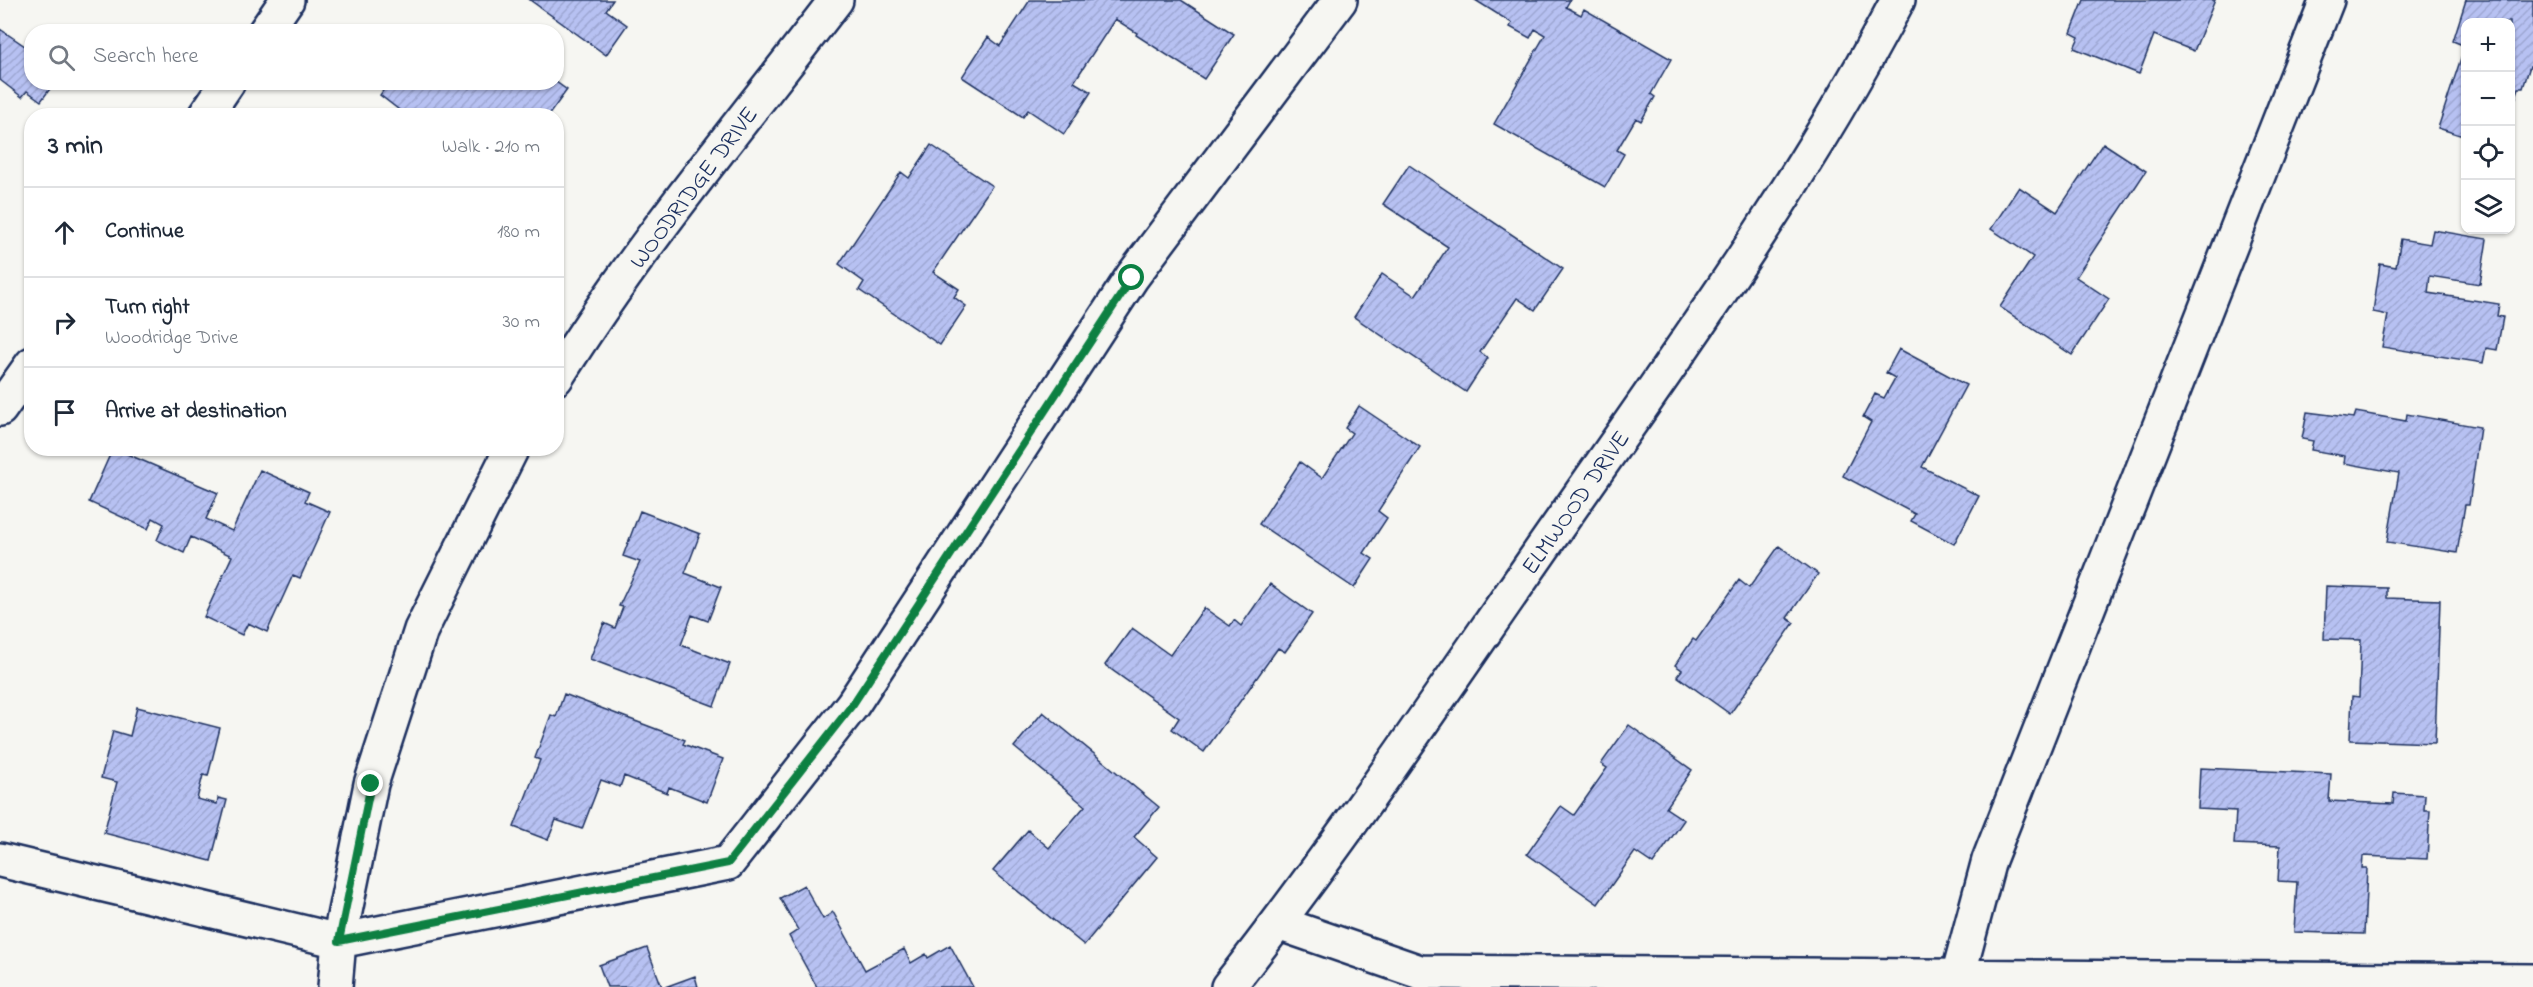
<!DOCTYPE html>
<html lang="en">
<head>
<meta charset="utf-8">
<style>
	body { margin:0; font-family:"Indie Flower",sans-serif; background:#f2f2f3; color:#1f2937 }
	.controls { position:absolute; right:18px; top:18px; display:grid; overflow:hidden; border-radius:12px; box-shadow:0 2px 4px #0004 }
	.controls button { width:54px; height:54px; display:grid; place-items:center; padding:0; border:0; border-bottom:2px solid #e0e1e3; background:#fff; color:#1f2937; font:30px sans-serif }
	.stop { position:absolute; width:18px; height:18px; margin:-14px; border:4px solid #0b8043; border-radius:50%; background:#fff }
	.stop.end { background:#0b8043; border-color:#fff; box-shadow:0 2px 6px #0008 }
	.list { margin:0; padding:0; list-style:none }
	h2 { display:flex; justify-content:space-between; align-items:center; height:78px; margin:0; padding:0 24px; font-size:26px }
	h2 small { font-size:20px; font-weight:400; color:#747a83 }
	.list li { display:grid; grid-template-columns:39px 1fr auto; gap:18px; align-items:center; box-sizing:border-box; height:90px; padding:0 24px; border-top:2px solid #e0e1e3 }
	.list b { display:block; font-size:22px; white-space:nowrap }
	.list p { margin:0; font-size:20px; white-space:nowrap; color:#747a83 }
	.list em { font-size:20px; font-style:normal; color:#747a83 }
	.icon { flex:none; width:33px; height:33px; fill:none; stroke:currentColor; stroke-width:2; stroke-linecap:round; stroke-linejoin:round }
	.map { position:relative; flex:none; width:2533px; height:987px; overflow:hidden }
	.search { position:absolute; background:#fff; box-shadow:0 2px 4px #0004; left:24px; top:24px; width:540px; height:66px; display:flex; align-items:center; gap:15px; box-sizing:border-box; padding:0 21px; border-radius:24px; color:#747a83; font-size:22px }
	.panel { position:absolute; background:#fff; box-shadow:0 2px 4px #0004; left:24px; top:108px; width:540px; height:348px; border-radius:24px }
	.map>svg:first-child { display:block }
</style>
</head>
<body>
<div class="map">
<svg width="2533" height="987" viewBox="0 0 2533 987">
	<defs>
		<pattern id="building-hatch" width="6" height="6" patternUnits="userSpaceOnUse" patternTransform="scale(1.5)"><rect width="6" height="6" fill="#b7c1f2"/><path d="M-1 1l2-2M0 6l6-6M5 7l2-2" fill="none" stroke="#9da6d2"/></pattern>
	</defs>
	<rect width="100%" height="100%" fill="#f6f6f2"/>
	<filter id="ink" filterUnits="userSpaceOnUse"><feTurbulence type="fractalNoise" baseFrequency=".0167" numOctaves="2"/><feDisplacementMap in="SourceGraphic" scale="12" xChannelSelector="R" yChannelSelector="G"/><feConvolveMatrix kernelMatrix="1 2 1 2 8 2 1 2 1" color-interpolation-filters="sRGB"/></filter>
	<g filter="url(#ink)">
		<path fill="url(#building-hatch)" stroke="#1b2f5e" stroke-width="1.5" d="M 530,0 L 613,0 L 606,10 L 627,25 L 606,55 Z
			M 1030,0 L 1181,0 L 1234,34 L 1204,79 L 1136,35 L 1137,33 L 1115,19 L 1074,82 L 1091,92 L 1064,134 L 1028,110 L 1023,117 L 962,77 L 988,37 L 1000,46 Z
			M 1570,0 L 1566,7 L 1581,15 L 1584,9 L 1671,59 L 1651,94 L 1655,97 L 1641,121 L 1636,118 L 1617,150 L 1624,154 L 1605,187 L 1494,124 L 1545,35 L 1535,29 L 1530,38 L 1510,27 L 1512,23 L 1475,0 Z
			M 2084,0 L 2215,0 L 2194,51 L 2154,35 L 2139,74 L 2074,48 L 2079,37 L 2071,33 Z
			M 2466,0 L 2533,0 L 2533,67 L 2530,66 L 2523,88 L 2519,88 L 2510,114 L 2510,22 L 2466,22 L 2466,137 L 2438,128 L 2465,46 L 2453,41 Z
			M 0,29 L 32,51 L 32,82 L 55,82 L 41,101 L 27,91 L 22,97 L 0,80 Z
			M 389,82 L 462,82 L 469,88 L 473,82 L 556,82 L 567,90 L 548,116 L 407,116 L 380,95 Z
			M 2103,143 L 2146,171 L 2076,277 L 2109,299 L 2072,355 L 2000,307 L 2033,257 L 1991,229 L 2019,187 L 2057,212 Z
			M 931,145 L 992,186 L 933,272 L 959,289 L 954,297 L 966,306 L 940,345 L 859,290 L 864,282 L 839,264 L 901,172 L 909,178 Z
			M 1409,165 L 1563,269 L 1535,310 L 1517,298 L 1480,352 L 1488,358 L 1466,392 L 1354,317 L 1382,274 L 1415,296 L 1448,247 L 1383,204 Z
			M 2433,230 L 2487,239 L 2480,284 L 2430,276 L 2428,293 L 2499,304 L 2497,316 L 2503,317 L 2497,350 L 2486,348 L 2483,363 L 2382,347 L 2388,315 L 2373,312 L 2380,264 L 2396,267 L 2401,239 L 2430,244 Z
			M 1899,349 L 1966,385 L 1922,467 L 1979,496 L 1954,544 L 1911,521 L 1915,514 L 1843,476 L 1871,422 L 1863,417 L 1875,394 L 1884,398 L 1895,378 L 1886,373 Z
			M 1359,406 L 1420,447 L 1378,511 L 1387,518 L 1364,553 L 1373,559 L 1354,588 L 1259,524 L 1300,462 L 1322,478 L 1352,433 L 1345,428 Z
			M 2307,412 L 2354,418 L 2356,412 L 2406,421 L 2407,414 L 2480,427 L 2469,505 L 2465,505 L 2457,553 L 2387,542 L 2399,473 L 2344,463 L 2345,456 L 2311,450 L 2313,441 L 2302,439 Z
			M 113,448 L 218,493 L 206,519 L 232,531 L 260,470 L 309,492 L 305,501 L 330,512 L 300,578 L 293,575 L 267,632 L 248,623 L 242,635 L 204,617 L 232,556 L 191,537 L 184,553 L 157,540 L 164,524 L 153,518 L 148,529 L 89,502 Z
			M 640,511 L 700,534 L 685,573 L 721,587 L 708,621 L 692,615 L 681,645 L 730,664 L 714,706 L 590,659 L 604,623 L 615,628 L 623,607 L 619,606 L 640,562 L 623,556 Z
			M 1779,546 L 1818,574 L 1787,618 L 1794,623 L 1730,714 L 1677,676 L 1682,670 L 1675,665 L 1693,639 L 1696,641 L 1739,580 L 1749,588 Z
			M 1270,584 L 1312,614 L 1285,652 L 1278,648 L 1204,752 L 1172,729 L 1179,718 L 1105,665 L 1132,628 L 1170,655 L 1204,608 L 1230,626 L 1234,620 L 1241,626 Z
			M 2326,586 L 2387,588 L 2387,598 L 2440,600 L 2435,743 L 2350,740 L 2352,696 L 2359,697 L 2361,640 L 2324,639 Z
			M 564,694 L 685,740 L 683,744 L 723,759 L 707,802 L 669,787 L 667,793 L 624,776 L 620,787 L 601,780 L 582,829 L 556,820 L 548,840 L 514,827 L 540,760 L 535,758 L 551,715 L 556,717 Z
			M 137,707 L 220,728 L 208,776 L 203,775 L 197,799 L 217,804 L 218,798 L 227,800 L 211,861 L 104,833 L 117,782 L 101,778 L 113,731 L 130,736 Z
			M 1043,712 L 1159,807 L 1134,837 L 1157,857 L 1084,945 L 993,871 L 1028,830 L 1049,848 L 1085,806 L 1014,747 Z
			M 1629,725 L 1692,770 L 1666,808 L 1684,820 L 1653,864 L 1635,852 L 1598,904 L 1527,854 L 1561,806 L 1574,815 L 1607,768 L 1601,764 Z
			M 2200,768 L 2331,774 L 2329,801 L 2393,804 L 2394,793 L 2425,795 L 2424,810 L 2430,810 L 2427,859 L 2363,856 L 2362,868 L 2367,868 L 2364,934 L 2294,932 L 2297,882 L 2278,881 L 2280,846 L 2234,844 L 2236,811 L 2198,809 Z
			M 804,885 L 823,919 L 833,912 L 865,970 L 904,949 L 911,963 L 926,954 L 928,958 L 950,945 L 973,987 L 817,987 L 789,936 L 798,930 L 780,898 Z
			M 647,948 L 662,987 L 607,987 L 599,965 Z
			M 695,976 L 698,987 L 665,987 Z"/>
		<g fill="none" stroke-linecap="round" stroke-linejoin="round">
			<g stroke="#1b2f5e" stroke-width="38">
				<path id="minor" d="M 265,32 L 287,0
					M 205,116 L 228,82
					M 556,378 C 639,245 741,124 836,0
					M 0,409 L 32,364
					M 0,860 L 339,941 L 728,863 L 853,704 L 1132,277 L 1340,0
					M 1278,923 L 1420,972 L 2533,981
					M 1958,976 L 1989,860 L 2327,0
					M 335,987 L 339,941 L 371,784 L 421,630 L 512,448
					M 1228,987 C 1347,836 1453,676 1563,519 C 1681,350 1802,183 1898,0"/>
			</g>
			<use href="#minor" stroke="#f6f6f2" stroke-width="33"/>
		</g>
	</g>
	<g fill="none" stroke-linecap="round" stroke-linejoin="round" filter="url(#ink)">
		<path stroke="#0b8043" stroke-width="8" d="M 371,784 L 339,941 L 728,863 L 853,704 L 1132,278"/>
	</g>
	<g text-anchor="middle" stroke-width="6" stroke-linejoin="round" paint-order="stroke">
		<g font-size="24" fill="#1b2f5e" stroke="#f6f6f2">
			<text transform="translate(693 187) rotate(-53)" y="8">WOODRIDGE DRIVE</text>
			<text transform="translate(1575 502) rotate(-55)" y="8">ELMWOOD DRIVE</text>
		</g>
	</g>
</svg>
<div class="controls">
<button>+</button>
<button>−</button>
<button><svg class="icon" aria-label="locate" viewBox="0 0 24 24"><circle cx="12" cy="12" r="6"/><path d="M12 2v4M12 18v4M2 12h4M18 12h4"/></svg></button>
<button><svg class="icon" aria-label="layers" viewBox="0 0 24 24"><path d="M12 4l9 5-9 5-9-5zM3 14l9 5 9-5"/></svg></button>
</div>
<div class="stop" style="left:1132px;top:278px"></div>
<div class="stop end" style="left:371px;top:784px"></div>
<div class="search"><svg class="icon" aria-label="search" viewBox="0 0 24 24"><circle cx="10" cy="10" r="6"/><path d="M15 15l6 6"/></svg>Search here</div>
<section class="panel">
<h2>3 min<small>Walk · 210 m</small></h2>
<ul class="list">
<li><svg class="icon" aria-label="ahead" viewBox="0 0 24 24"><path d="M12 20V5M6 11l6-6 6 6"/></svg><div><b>Continue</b></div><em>180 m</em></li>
<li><svg class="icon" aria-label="right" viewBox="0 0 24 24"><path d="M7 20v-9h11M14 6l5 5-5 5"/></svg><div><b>Turn right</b><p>Woodridge Drive</p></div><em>30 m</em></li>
<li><svg class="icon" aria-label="arrive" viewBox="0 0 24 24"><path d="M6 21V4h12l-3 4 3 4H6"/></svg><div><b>Arrive at destination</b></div></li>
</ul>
</section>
</div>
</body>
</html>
